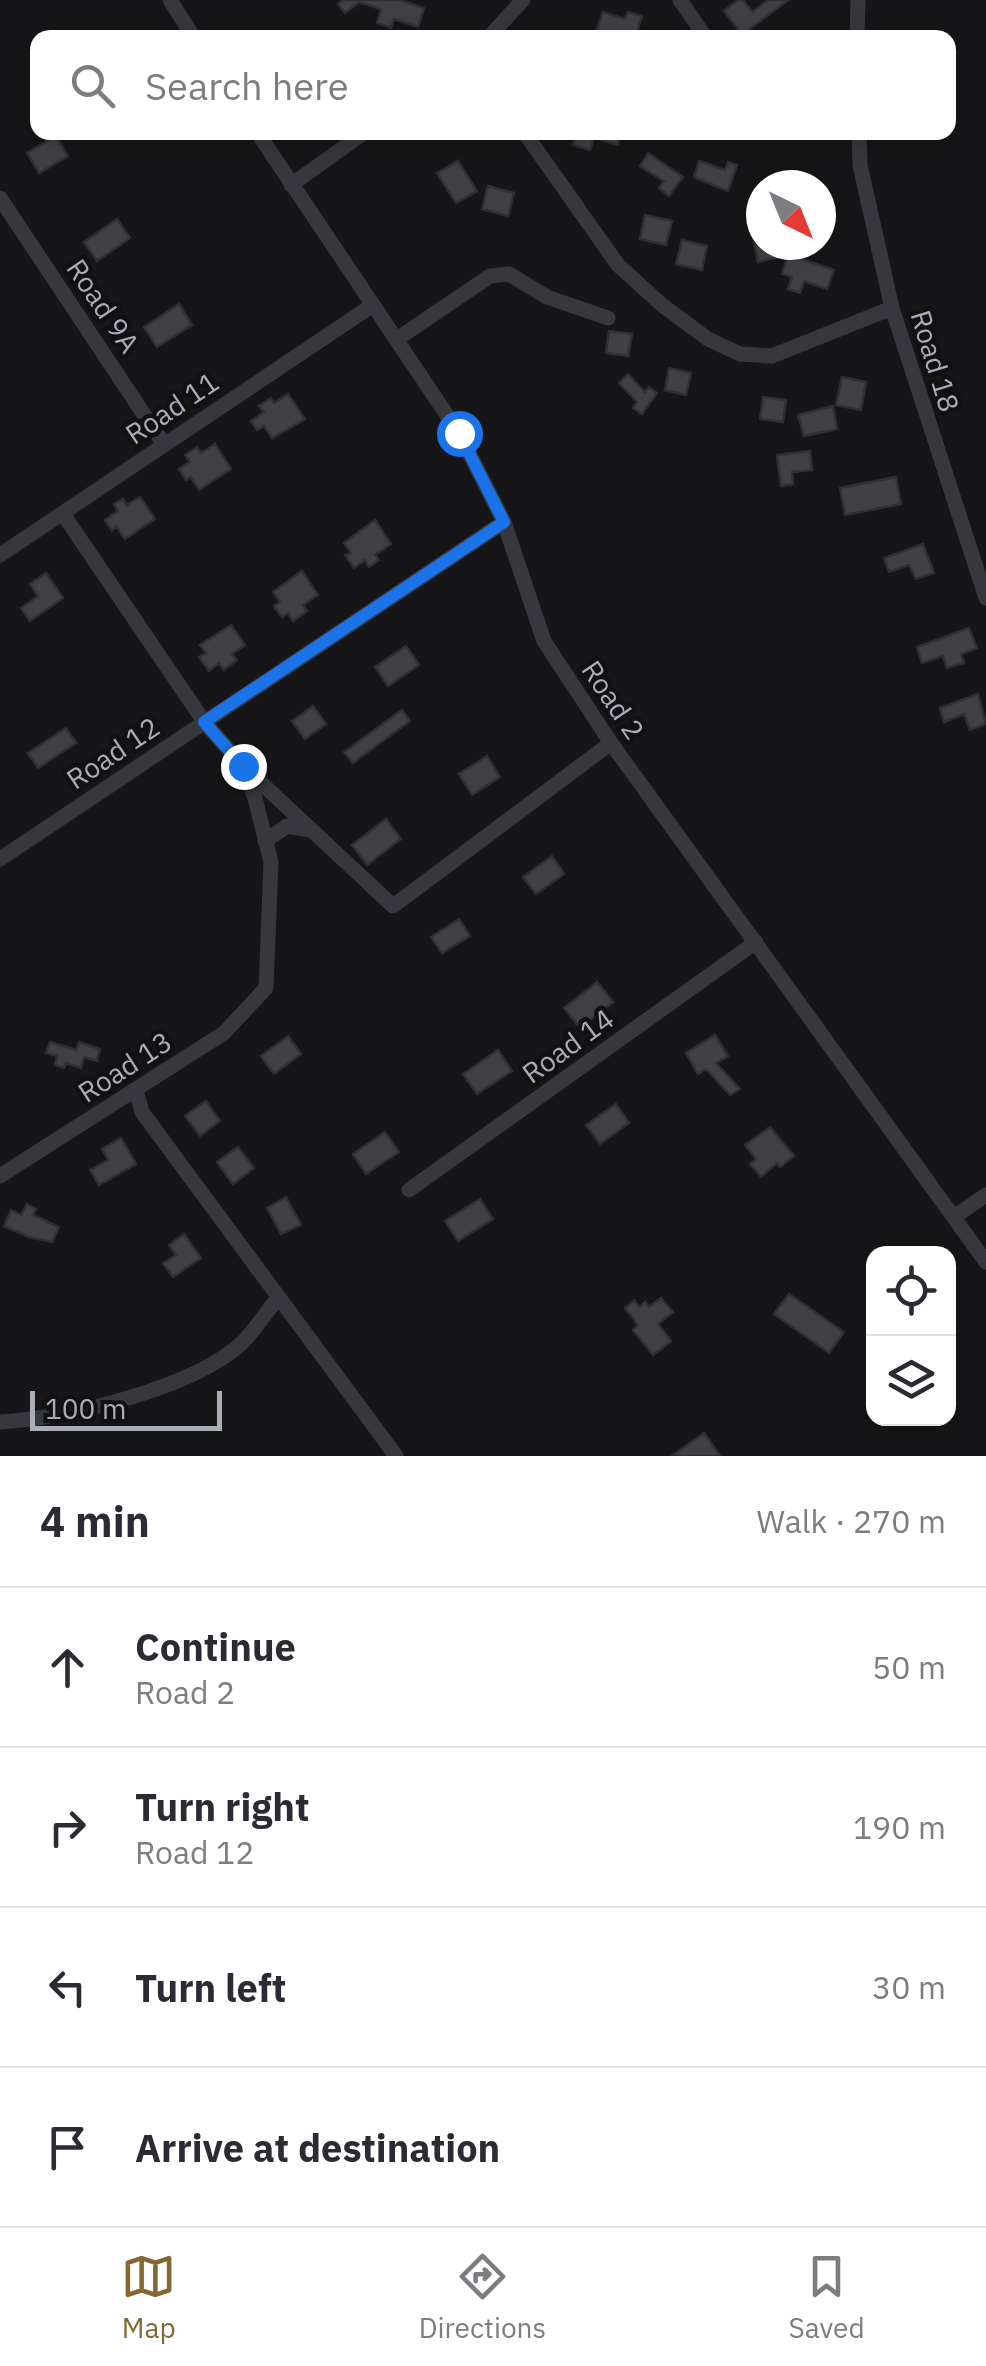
<!DOCTYPE html>
<html lang="en">
<head>
<meta charset="utf-8">
<style>
	body { margin:0; font-family:"IBM Plex Sans",sans-serif; background:#f2f2f3; color:#2b2b33 }
	.controls { position:absolute; right:30px; bottom:30px; display:grid; overflow:hidden; border-radius:20px; box-shadow:0 5px 25px #0003 }
	.controls button { width:90px; height:90px; display:grid; place-items:center; padding:0; border:0; border-bottom:2px solid #e1e1e2; background:#fff; color:#2b2b33; font:50px sans-serif }
	.compass { position:absolute; left:746px; top:170px; width:90px; height:90px; border-radius:50%; background:#fff; box-shadow:0 5px 25px #0003; rotate:137deg }
	.scale { position:absolute; left:30px; bottom:25px; width:192px; box-sizing:border-box; padding-left:10px; border:5px solid #a8adb8; border-top:0; font-size:28px; line-height:35px; white-space:nowrap; color:#a8adb8; -webkit-text-stroke:8px #111113; paint-order:stroke }
	.stop { position:absolute; width:30px; height:30px; margin:-22px; border:8px solid #1a73e8; border-radius:50%; background:#fff }
	.stop.end { background:#1a73e8; border-color:#fff; box-shadow:0 2px 10px #0008 }
	.list { margin:0; padding:0; list-style:none }
	h2 { display:flex; justify-content:space-between; align-items:center; height:130px; margin:0; padding:0 40px; font-size:42px }
	h2 small { font-size:32px; font-weight:400; color:#7c7c81 }
	.list li { display:grid; grid-template-columns:65px 1fr auto; gap:30px; align-items:center; box-sizing:border-box; height:160px; padding:0 40px; border-top:2px solid #e1e1e2 }
	.list b { display:block; font-size:38px; white-space:nowrap }
	.list p { margin:0; font-size:32px; white-space:nowrap; color:#7c7c81 }
	.list em { font-size:32px; font-style:normal; color:#7c7c81 }
	.icon { flex:none; width:55px; height:55px; fill:none; stroke:currentColor; stroke-width:2; stroke-linecap:round; stroke-linejoin:round }
	.map { position:relative; flex:none; width:986px; height:1456px; overflow:hidden }
	.search { position:absolute; background:#fff; box-shadow:0 5px 25px #0003; left:30px; right:30px; top:30px; height:110px; display:flex; align-items:center; gap:25px; box-sizing:border-box; padding:0 35px; border-radius:20px; color:#7c7c81; font-size:38px }
	.sheet { height:770px; background:#fff }
	nav { display:flex; justify-content:space-around; align-items:center; box-sizing:border-box; height:140px; border-top:2px solid #e1e1e2; background:#fff; font-size:28px; color:#7c7c81 }
	nav a { display:grid; justify-items:center; gap:5px }
	nav .on { color:#856733 }
	.map>svg:first-child { display:block }
</style>
</head>
<body>
<div class="map">
<svg width="986" height="1456" viewBox="0 0 986 1456">
	<rect width="100%" height="100%" fill="#161618"/>
	<path fill="#404145" stroke="#303034" stroke-width="2.5" d="M 343,0 L 399,0 L 424,8 L 418,27 L 394,19 L 391,28 L 377,23 L 381,9 L 359,2 L 345,13 L 338,4 Z
		M 738,0 L 743,0 L 752,12 L 768,0 L 788,0 L 742,35 L 724,11 Z
		M 603,12 L 625,19 L 628,12 L 642,16 L 635,38 L 613,38 L 596,32 Z
		M 577,132 L 622,132 L 618,145 L 594,138 L 590,150 L 573,145 Z
		M 56,136 L 68,156 L 39,173 L 27,153 Z
		M 648,153 L 683,177 L 669,196 L 659,188 L 664,181 L 640,166 Z
		M 458,161 L 477,191 L 456,203 L 437,173 Z
		M 699,161 L 725,170 L 728,162 L 737,165 L 728,191 L 694,177 Z
		M 488,186 L 514,193 L 508,216 L 482,209 Z
		M 645,215 L 672,221 L 666,245 L 640,239 Z
		M 117,219 L 130,238 L 97,261 L 84,242 Z
		M 682,240 L 707,246 L 702,270 L 676,264 Z
		M 754,243 L 834,270 L 827,289 L 804,281 L 800,293 L 788,289 L 792,277 L 782,274 L 788,255 L 758,262 Z
		M 179,304 L 192,325 L 157,347 L 144,327 Z
		M 609,331 L 632,334 L 628,356 L 606,353 Z
		M 669,368 L 691,373 L 686,395 L 665,390 Z
		M 628,374 L 645,392 L 649,387 L 657,393 L 642,414 L 633,408 L 637,402 L 619,383 Z
		M 842,377 L 866,382 L 861,410 L 836,405 Z
		M 288,394 L 305,419 L 272,438 L 264,426 L 257,430 L 251,421 L 264,412 L 259,406 L 271,398 L 274,403 Z
		M 763,397 L 786,400 L 783,422 L 760,419 Z
		M 833,406 L 837,429 L 804,436 L 798,415 Z
		M 215,444 L 231,469 L 199,490 L 191,477 L 186,480 L 179,469 L 190,462 L 185,455 L 197,447 L 201,453 Z
		M 810,451 L 812,470 L 792,472 L 793,484 L 781,486 L 777,455 Z
		M 896,477 L 901,504 L 845,515 L 840,488 Z
		M 140,497 L 155,519 L 125,539 L 116,526 L 112,531 L 105,520 L 118,511 L 114,504 L 123,499 L 127,505 Z
		M 375,520 L 391,544 L 375,555 L 379,560 L 369,567 L 365,560 L 354,568 L 345,555 L 351,553 L 344,543 Z
		M 923,544 L 934,573 L 916,579 L 909,565 L 889,572 L 884,558 Z
		M 302,571 L 318,595 L 303,605 L 307,611 L 293,621 L 288,613 L 282,617 L 274,606 L 280,602 L 273,592 Z
		M 46,573 L 63,598 L 30,621 L 21,608 L 38,596 L 30,584 Z
		M 231,625 L 245,645 L 232,654 L 237,660 L 224,670 L 219,663 L 209,671 L 199,657 L 206,653 L 200,645 Z
		M 969,628 L 977,648 L 961,654 L 964,663 L 947,668 L 943,656 L 922,663 L 917,647 Z
		M 406,646 L 419,665 L 388,686 L 375,667 Z
		M 978,694 L 986,724 L 970,730 L 964,714 L 944,722 L 940,708 Z
		M 313,706 L 326,724 L 305,739 L 292,721 Z
		M 402,710 L 410,721 L 353,763 L 344,752 Z
		M 66,728 L 76,743 L 38,768 L 28,753 Z
		M 487,756 L 500,777 L 472,795 L 459,774 Z
		M 386,819 L 401,839 L 367,865 L 352,845 Z
		M 552,856 L 564,874 L 536,894 L 523,877 Z
		M 459,919 L 470,936 L 442,953 L 431,937 Z
		M 597,982 L 613,1002 L 580,1028 L 564,1008 Z
		M 715,1035 L 728,1056 L 716,1063 L 740,1089 L 730,1095 L 706,1069 L 698,1074 L 686,1053 Z
		M 288,1036 L 301,1054 L 274,1074 L 261,1056 Z
		M 50,1042 L 76,1050 L 79,1042 L 100,1049 L 97,1061 L 84,1057 L 81,1068 L 66,1063 L 64,1068 L 55,1065 L 57,1056 L 46,1053 Z
		M 498,1050 L 512,1071 L 477,1094 L 463,1074 Z
		M 206,1101 L 220,1121 L 200,1136 L 185,1116 Z
		M 616,1104 L 629,1123 L 600,1144 L 586,1125 Z
		M 770,1127 L 794,1156 L 780,1167 L 777,1163 L 761,1177 L 750,1164 L 756,1159 L 745,1145 Z
		M 385,1132 L 399,1152 L 366,1174 L 353,1154 Z
		M 121,1138 L 136,1164 L 99,1185 L 90,1170 L 108,1160 L 102,1149 Z
		M 238,1147 L 254,1168 L 233,1184 L 217,1162 Z
		M 286,1197 L 301,1225 L 281,1234 L 267,1208 Z
		M 480,1199 L 493,1219 L 458,1241 L 445,1221 Z
		M 27,1204 L 36,1209 L 33,1215 L 59,1227 L 52,1242 L 29,1237 L 4,1226 L 11,1210 L 21,1215 Z
		M 184,1234 L 201,1258 L 173,1277 L 163,1263 L 176,1255 L 169,1245 Z
		M 789,1294 L 844,1332 L 829,1353 L 774,1314 Z
		M 661,1298 L 673,1312 L 658,1324 L 671,1341 L 653,1355 L 633,1330 L 638,1325 L 625,1308 L 634,1300 L 639,1307 L 645,1302 L 649,1307 Z
		M 704,1433 L 720,1456 L 672,1456 Z"/>
	<g fill="none" stroke-linecap="round" stroke-linejoin="round">
		<path stroke="#37383d" stroke-width="15" d="M 170,0 L 194,38
			M 680,0 L 706,38
			M 488,38 L 523,0
			M 857,38 L 858,0
			M 257,132 L 459,433 L 504,522 L 544,641 L 611,743 L 986,1262
			M 524,132 L 618,265 L 662,305 L 708,339 L 740,354 L 772,356 L 892,308
			M 859,132 L 860,165 L 892,308 L 986,598
			M 291,185 L 365,132
			M 0,198 L 163,443
			M 397,339 L 490,276 L 509,274 L 547,297 L 608,318
			M 63,514 L 205,723 L 243,766 L 393,906 L 611,743
			M 0,555 L 373,305
			M 265,841 L 287,826 L 310,830
			M 0,859 L 504,522
			M 136,1090 L 142,1112 L 396,1456
			M 0,1176 L 224,1033 L 266,988 L 271,862 L 255,798 L 246,774
			M 409,1190 L 756,942
			M 954,1217 L 986,1195
			M 0,1422 C 67,1418 193,1389 243,1342 C 255,1329 266,1313 277,1299"/>
	</g>
	<g fill="none" stroke-linecap="round" stroke-linejoin="round">
		<path stroke="#1a73e8" stroke-width="12" d="M 243,766 L 204,722 L 504,522 L 459,433"/>
	</g>
	<g text-anchor="middle" stroke-width="9" stroke-linejoin="round" paint-order="stroke">
		<g font-size="28" fill="#a8adb8" stroke="#111113">
			<text transform="translate(103 306) rotate(56)" y="10">Road 9A</text>
			<text transform="translate(935 361) rotate(73)" y="10">Road 18</text>
			<text transform="translate(172 408) rotate(-34)" y="10">Road 11</text>
			<text transform="translate(613 700) rotate(56)" y="10">Road 2</text>
			<text transform="translate(113 753) rotate(-34)" y="10">Road 12</text>
			<text transform="translate(568 1046) rotate(-36)" y="10">Road 14</text>
			<text transform="translate(125 1067) rotate(-33)" y="10">Road 13</text>
		</g>
	</g>
</svg>
<div class="controls">
<button><svg class="icon" aria-label="locate" viewBox="0 0 24 24"><circle cx="12" cy="12" r="6"/><path d="M12 2v4M12 18v4M2 12h4M18 12h4"/></svg></button>
<button><svg class="icon" aria-label="layers" viewBox="0 0 24 24"><path d="M12 4l9 5-9 5-9-5zM3 14l9 5 9-5"/></svg></button>
</div>
<svg class="compass" viewBox="-18 -18 36 36"><path d="M0-13l5 13h-10z" fill="#e53935"/><path d="M0 13l5-13h-10z" fill="#7c7c81"/></svg>
<div class="scale">100 m</div>
<div class="stop" style="left:459px;top:433px"></div>
<div class="stop end" style="left:243px;top:766px"></div>
<div class="search"><svg class="icon" aria-label="search" viewBox="0 0 24 24"><circle cx="10" cy="10" r="6"/><path d="M15 15l6 6"/></svg>Search here</div>
</div>
<section class="sheet">
<h2>4 min<small>Walk · 270 m</small></h2>
<ul class="list">
<li><svg class="icon" aria-label="ahead" viewBox="0 0 24 24"><path d="M12 20V5M6 11l6-6 6 6"/></svg><div><b>Continue</b><p>Road 2</p></div><em>50 m</em></li>
<li><svg class="icon" aria-label="right" viewBox="0 0 24 24"><path d="M7 20v-9h11M14 6l5 5-5 5"/></svg><div><b>Turn right</b><p>Road 12</p></div><em>190 m</em></li>
<li><svg class="icon" aria-label="left" viewBox="0 0 24 24"><path d="M17 20v-9H6M10 6l-5 5 5 5"/></svg><div><b>Turn left</b></div><em>30 m</em></li>
<li><svg class="icon" aria-label="arrive" viewBox="0 0 24 24"><path d="M6 21V4h12l-3 4 3 4H6"/></svg><div><b>Arrive at destination</b></div></li>
</ul>
</section>
<nav>
<a class="on"><svg class="icon" aria-label="map" viewBox="0 0 24 24"><path d="M3 6l6-2 6 2 6-2v14l-6 2-6-2-6 2zM9 4v14M15 6v14"/></svg>Map</a>
<a><svg class="icon" aria-label="directions" viewBox="0 0 24 24"><path d="M12 3l9 9-9 9-9-9zM9 14v-3h6M13 9l2 2-2 2"/></svg>Directions</a>
<a><svg class="icon" aria-label="saved" viewBox="0 0 24 24"><path d="M7 4h10v16l-5-4-5 4z"/></svg>Saved</a>
</nav>
</body>
</html>
